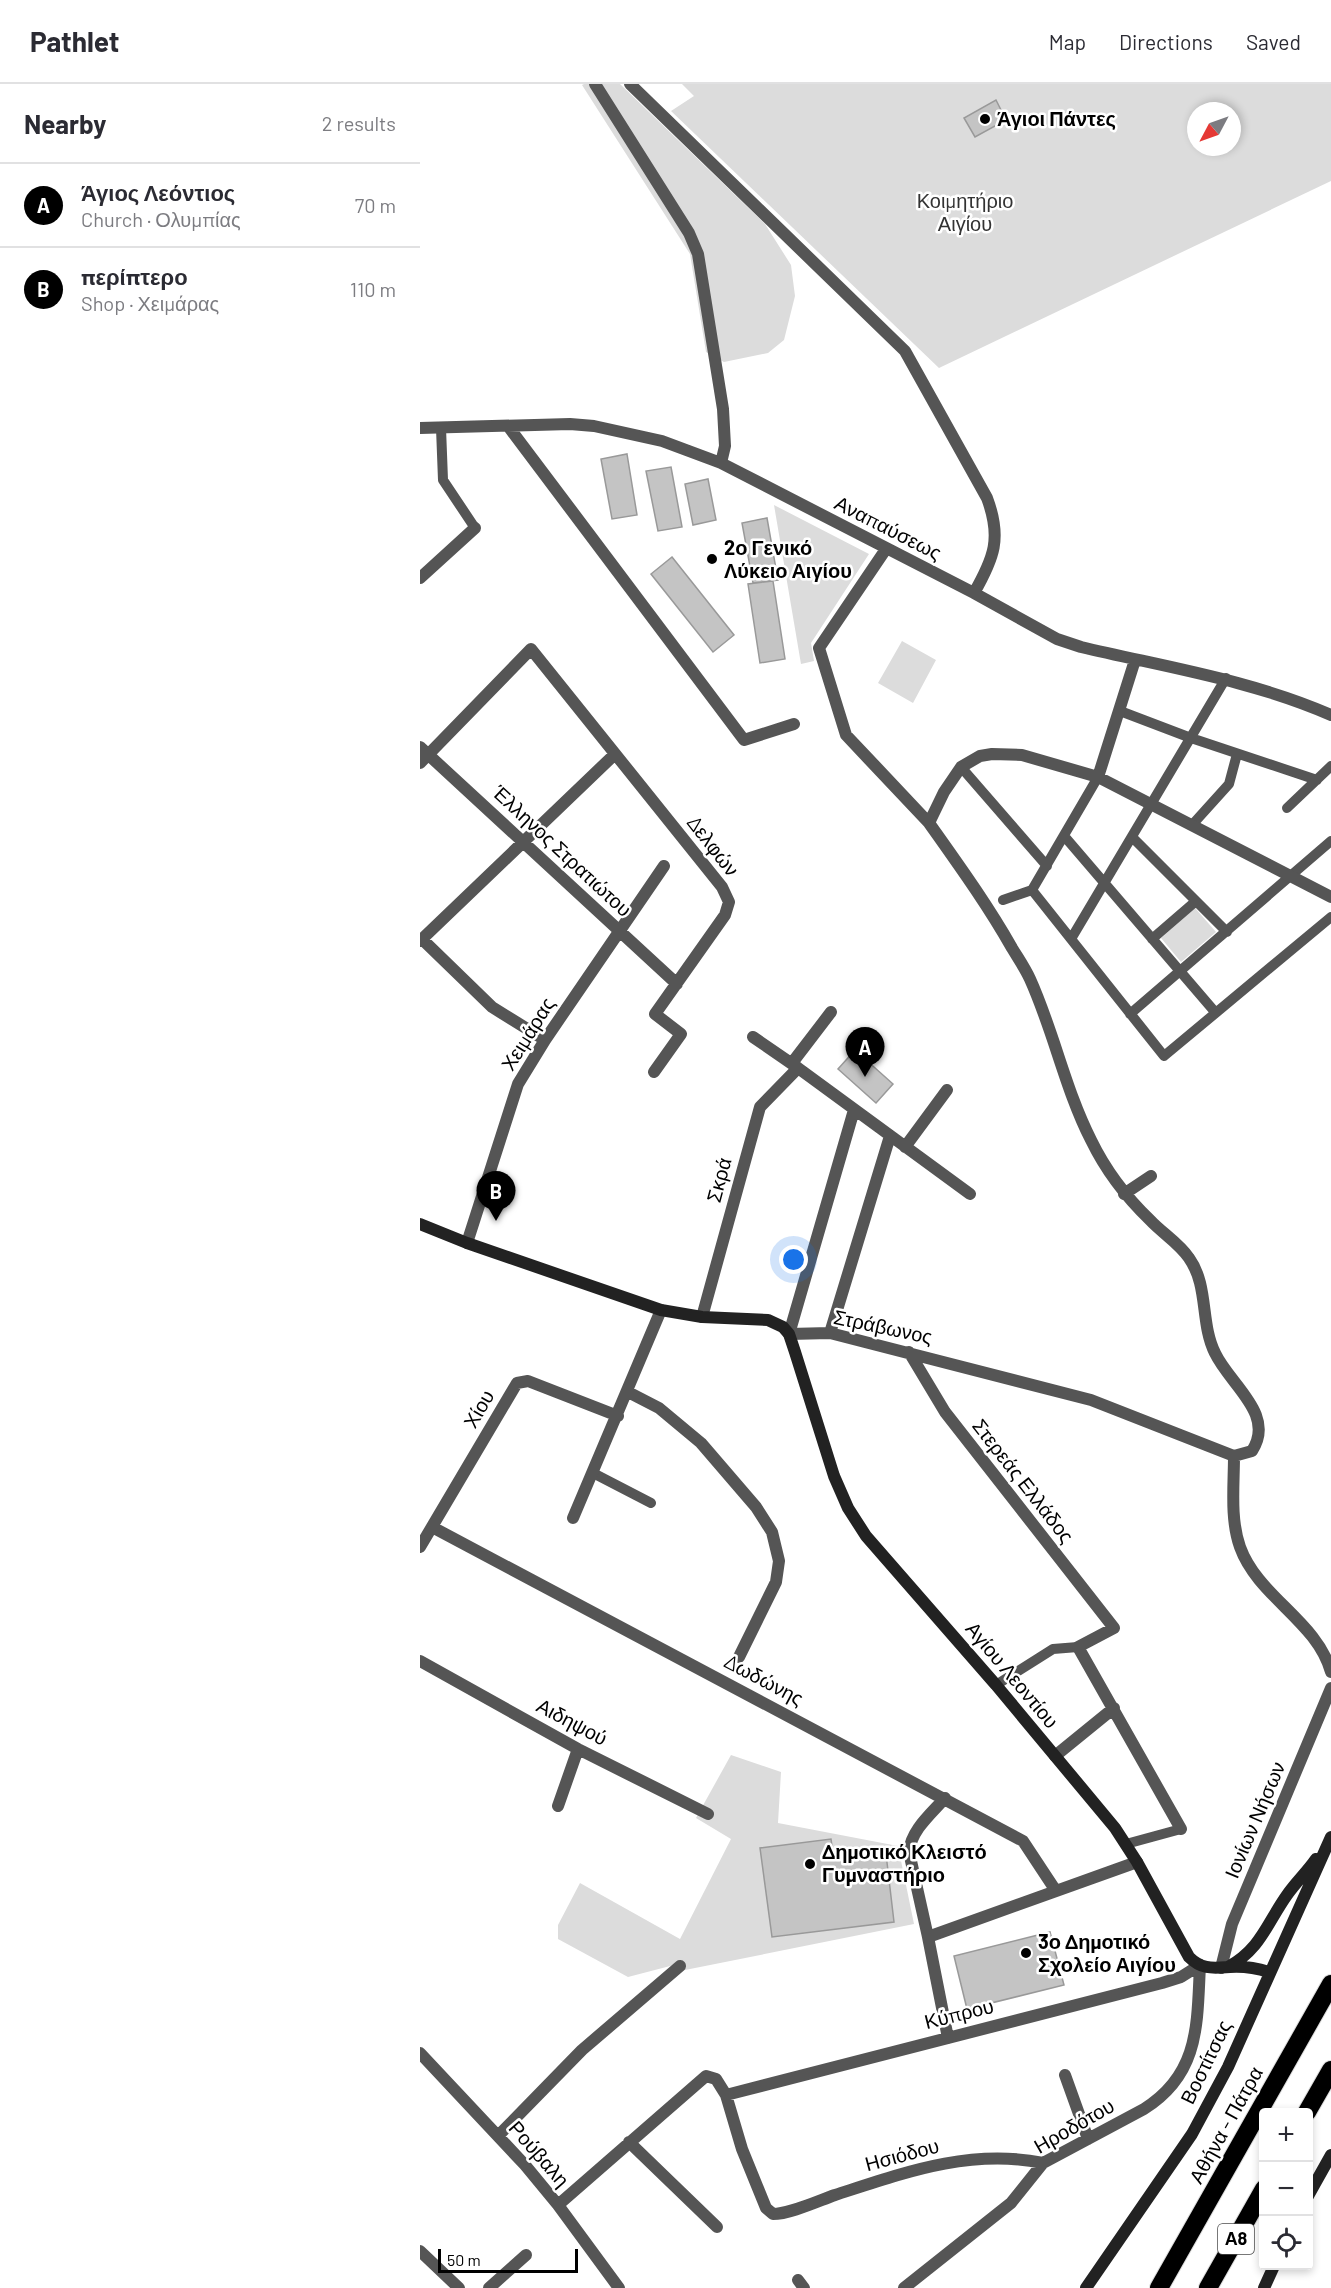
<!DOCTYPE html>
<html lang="en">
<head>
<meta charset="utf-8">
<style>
	body { margin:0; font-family:Barlow,sans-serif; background:#f7f7f7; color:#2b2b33 }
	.controls { position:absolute; right:18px; bottom:18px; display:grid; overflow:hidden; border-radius:6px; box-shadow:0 3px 9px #0003 }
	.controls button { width:54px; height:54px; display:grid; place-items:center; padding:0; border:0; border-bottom:2px solid #e1e1e2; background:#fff; color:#2b2b33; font:30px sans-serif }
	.compass { position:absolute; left:767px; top:18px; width:54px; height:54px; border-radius:50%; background:#fff; box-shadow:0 3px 9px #0003; rotate:229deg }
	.scale { position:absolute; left:18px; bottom:15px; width:140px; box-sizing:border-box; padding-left:6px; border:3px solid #000; border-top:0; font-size:16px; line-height:21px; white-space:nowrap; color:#000; -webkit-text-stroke:4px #fff; paint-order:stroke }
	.you { position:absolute; left:374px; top:1176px; width:21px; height:21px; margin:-15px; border:4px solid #fff; border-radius:50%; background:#1a73e8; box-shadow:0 0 0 9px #1a73e833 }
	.badge { display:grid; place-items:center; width:39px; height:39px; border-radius:50%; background:#000; color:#fff; font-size:20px; font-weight:700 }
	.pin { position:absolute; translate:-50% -50px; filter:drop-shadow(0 2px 3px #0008) }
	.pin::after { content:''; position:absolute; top:32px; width:21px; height:18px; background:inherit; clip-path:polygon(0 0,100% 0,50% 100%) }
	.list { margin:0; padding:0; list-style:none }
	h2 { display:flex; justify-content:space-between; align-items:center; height:78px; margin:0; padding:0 24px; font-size:26px }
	h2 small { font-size:20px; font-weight:400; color:#7c7c81 }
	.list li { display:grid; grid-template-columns:39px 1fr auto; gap:18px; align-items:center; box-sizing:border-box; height:84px; padding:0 24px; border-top:2px solid #e1e1e2 }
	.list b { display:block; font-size:22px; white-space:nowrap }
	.list p { margin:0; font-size:20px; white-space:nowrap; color:#7c7c81 }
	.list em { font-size:20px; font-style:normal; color:#7c7c81 }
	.icon { flex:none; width:33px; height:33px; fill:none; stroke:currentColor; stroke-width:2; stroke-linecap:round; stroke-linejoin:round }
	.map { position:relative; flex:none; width:911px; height:2204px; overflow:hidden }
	header { display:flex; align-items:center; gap:36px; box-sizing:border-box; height:84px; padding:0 30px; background:#fff; border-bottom:2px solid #e1e1e2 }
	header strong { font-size:28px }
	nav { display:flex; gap:33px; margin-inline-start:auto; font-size:21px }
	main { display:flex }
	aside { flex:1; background:#fff }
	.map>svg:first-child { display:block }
</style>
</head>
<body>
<header>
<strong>Pathlet</strong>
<nav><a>Map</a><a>Directions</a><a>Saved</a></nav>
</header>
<main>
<aside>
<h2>Nearby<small>2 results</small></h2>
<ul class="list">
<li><span class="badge">A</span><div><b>Άγιος Λεόντιος</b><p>Church · Ολυμπίας</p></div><em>70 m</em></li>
<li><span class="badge">B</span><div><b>περίπτερο</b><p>Shop · Χειμάρας</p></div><em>110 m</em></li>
</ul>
</aside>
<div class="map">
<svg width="911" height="2204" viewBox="0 0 911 2204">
	<rect width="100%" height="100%" fill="#fff"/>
	<path fill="#dcdcdc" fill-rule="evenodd" d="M 164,0 L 200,0 L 345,140 L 371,181 L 375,212 L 364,256 L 348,269 L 304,278 L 286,268 L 270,170 L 162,1 Z
		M 262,0 L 911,0 L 911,97 L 519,284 L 251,27 L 274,12 ZM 776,27 L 812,27 L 812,63 L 776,63 Z
		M 354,421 L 449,470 L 391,559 L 394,577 L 381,580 Z
		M 482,557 L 516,576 L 493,619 L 458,599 Z
		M 775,824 L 796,848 L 761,878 L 741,854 Z
		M 311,1671 L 361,1688 L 358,1739 L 478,1762 L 494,1840 L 260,1887 L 254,1881 L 208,1893 L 138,1855 L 138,1841 L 160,1799 L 260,1855 L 311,1755 L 276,1734 Z"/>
	<path fill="#c4c4c4" stroke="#999" stroke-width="1.5" d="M 576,16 L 586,36 L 555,53 L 544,34 Z
		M 207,370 L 217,431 L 192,435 L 181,375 Z
		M 251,383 L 262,443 L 238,447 L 226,387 Z
		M 288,395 L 296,436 L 273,441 L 265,400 Z
		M 347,434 L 358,496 L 333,499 L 322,439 Z
		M 252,473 L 314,551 L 293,568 L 231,490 Z
		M 353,497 L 365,575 L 340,579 L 328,500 Z
		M 435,966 L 473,1000 L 456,1019 L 418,985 Z
		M 411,1755 L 414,1776 L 466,1770 L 474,1838 L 352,1853 L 340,1764 Z
		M 630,1848 L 644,1901 L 547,1925 L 534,1872 Z"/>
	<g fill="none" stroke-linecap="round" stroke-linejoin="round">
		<g stroke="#dbdbdb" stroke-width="20">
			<path id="highway" d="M 887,2028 L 911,1986
				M 739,2204 L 911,1900
				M 788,2204 L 844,2105"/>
		</g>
		<path stroke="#555" stroke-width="10" d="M 21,344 L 23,396 L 55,444
			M 700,627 L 771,654 L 897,696
			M 541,683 L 627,782
			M 867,724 L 911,682
			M 772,741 L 809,700 L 817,670
			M 645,753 L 795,928
			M 712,753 L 807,848
			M 612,806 L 678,693
			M 583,816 L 612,806 L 744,972 L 911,833
			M 651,855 L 806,594
			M 732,855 L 776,817
			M 710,930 L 911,757
			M 173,1389 L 231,1419
			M 576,1601 L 633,1565 L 658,1563
			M 706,1760 L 761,1745"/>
		<path stroke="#555" stroke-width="12" d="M 175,0 L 269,149 L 278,170 L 303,325 L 305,362 L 301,379
			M 210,0 L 485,267 L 567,414 C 582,454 574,474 554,509
			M 88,342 L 324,656 L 374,640
			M 0,344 L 150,340 L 174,342 L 242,357 L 301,379 L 554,509 L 637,555 L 661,563 C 745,583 831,596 911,631
			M 466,465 L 399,564 L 426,651 L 509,739 L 524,708 L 541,683 L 560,672 L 572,670 L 602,671 L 678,693 L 911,813
			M 0,494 L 55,444
			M 0,663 L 257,900
			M 0,679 L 111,565 L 302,803 L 309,818 L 305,831 L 235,930 L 261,950 L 234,988
			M 678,693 L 715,576
			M 2,855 L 72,923 L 125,956
			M 0,857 L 195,670
			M 333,953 L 378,984 L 550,1110
			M 372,979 L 411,928
			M 434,1026 L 369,1250 L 410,1249 L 671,1316 L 814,1372 L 832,1367 C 856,1330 810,1301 795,1269 C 780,1239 789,1202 769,1174 C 759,1159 742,1149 730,1136 C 705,1112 686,1087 671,1056 C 645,1005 634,948 610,895 C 605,884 598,874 592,864 C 567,820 538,780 509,739
			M 485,1063 L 527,1006
			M 704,1110 L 731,1092
			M 47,1159 L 98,1000 L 125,956 L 244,782
			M 282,1233 L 340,1023 L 378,984
			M 410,1249 L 470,1052
			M 489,1268 L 525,1328 L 694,1544 L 658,1563 L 761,1745
			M 208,1308 L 239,1324 L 281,1359 L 336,1423 L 352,1448 L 359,1477 L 356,1498 L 319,1573
			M 814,1372 C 814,1401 810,1435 820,1463 C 838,1513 897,1537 911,1588
			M 153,1434 L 241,1226
			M 12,1443 L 603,1757 L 636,1807
			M 0,1463 L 97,1299 L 108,1297 L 198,1332
			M 0,1577 L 158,1665 L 288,1730
			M 635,1672 L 694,1624
			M 525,1714 C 511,1730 491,1746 489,1768 L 508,1853 L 528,1954
			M 138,1722 L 158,1665
			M 508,1853 L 717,1778
			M 801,1884 L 812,1840 L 911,1604
			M 0,1969 L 105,2081 L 138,2121 L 199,2204
			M 645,1991 L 668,2055
			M 306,2011 L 742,1899 L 761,1893 L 780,1881
			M 78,2052 L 162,1966 L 260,1882
			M 209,2058 L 297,2143
			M 138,2121 L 286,1992 L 296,1995 L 306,2011 L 322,2065 L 346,2124 L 353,2130 C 370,2130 398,2117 415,2111 C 483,2089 550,2064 623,2079
			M 0,2167 L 39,2204
			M 378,2196 L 384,2204
			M 69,2204 L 106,2171
			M 484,2204 L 591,2119 L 623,2079 L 724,2025 C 780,1990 777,1940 780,1881"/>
		<path stroke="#222" stroke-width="12" d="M 0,1140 L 47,1159 L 241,1226 L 282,1233 L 348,1236 L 363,1243 L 369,1250 L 375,1268 L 414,1392 L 428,1424 L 446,1452 L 576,1601 L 695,1744 L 717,1778 L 769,1873 C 782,1886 793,1884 810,1883 C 824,1882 836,1884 849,1888
			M 808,1883 C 841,1865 847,1839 867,1811 C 876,1798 887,1788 896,1775
			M 888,2112 L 911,2071
			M 666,2204 L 772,2050 L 808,1983 L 911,1753
			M 844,2204 L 854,2182"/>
		<use href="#highway" stroke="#000" stroke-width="18"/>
	</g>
	<g fill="#000" stroke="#fff" stroke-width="2">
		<circle cx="565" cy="35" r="6"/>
		<circle cx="292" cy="475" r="6"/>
		<circle cx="390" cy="1780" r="6"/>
		<circle cx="606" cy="1869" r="6"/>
	</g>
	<g text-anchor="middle" stroke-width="5" stroke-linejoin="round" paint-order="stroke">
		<rect fill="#fff" stroke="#4c4c4c" stroke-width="1.5" x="798" y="2140" width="36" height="30" rx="4.5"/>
		<g font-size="18" font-weight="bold" fill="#000">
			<text x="816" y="2161">Α8</text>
		</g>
		<g font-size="20" font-weight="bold" fill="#000" stroke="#fff" text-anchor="start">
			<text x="577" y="42">Άγιοι Πάντες</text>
			<text x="304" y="471">2ο Γενικό<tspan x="304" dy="23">Λύκειο Αιγίου</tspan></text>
			<text x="402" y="1775">Δημοτικό Κλειστό<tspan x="402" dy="23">Γυμναστήριο</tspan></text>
			<text x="618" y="1865">3ο Δημοτικό<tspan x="618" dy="23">Σχολείο Αιγίου</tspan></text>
		</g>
		<g font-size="20" fill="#333" stroke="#fff">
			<text x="545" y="124">Κοιμητήριο<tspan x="545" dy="23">Αιγίου</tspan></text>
		</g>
		<g font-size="20" fill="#000" stroke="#fff">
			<text transform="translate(468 444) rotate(27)" y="7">Αναπαύσεως</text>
			<text transform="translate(293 762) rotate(52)" y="7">Δελφών</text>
			<text transform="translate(142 767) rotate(43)" y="7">Έλληνος Στρατιώτου</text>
			<text transform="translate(108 950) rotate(-58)" y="7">Χειμάρας</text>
			<text transform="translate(299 1096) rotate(-75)" y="7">Σκρά</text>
			<text transform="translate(463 1243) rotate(12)" y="7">Στράβωνος</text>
			<text transform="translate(59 1325) rotate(-60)" y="7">Χίου</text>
			<text transform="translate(603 1397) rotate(52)" y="7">Στερεάς Ελλάδος</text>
			<text transform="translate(592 1591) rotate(50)" y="7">Αγίου Λεοντίου</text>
			<text transform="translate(344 1596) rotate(28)" y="7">Δωδώνης</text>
			<text transform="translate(152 1638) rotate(28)" y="7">Αιδηψού</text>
			<text transform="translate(835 1736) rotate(-67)" y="7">Ιονίων Νήσων</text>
			<text transform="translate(539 1930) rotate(-14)" y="7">Κύπρου</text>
			<text transform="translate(786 1978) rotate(-64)" y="7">Βοστίτσας</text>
			<text transform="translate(806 2041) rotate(-61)" y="7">Αθήνα - Πάτρα</text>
			<text transform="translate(654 2042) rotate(-30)" y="7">Ηροδότου</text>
			<text transform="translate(119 2070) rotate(49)" y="7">Ρούβαλη</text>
			<text transform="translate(482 2071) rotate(-15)" y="7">Ησιόδου</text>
		</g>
	</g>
</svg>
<div class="controls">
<button>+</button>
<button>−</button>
<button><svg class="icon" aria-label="locate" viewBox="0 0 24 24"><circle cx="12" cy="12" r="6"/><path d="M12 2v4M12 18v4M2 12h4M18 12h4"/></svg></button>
</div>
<svg class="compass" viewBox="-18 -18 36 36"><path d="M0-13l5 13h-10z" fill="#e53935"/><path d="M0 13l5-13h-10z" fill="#7c7c81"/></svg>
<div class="scale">50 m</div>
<div class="you"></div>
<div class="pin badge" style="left:445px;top:993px">A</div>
<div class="pin badge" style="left:76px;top:1137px">B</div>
</div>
</main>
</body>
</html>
